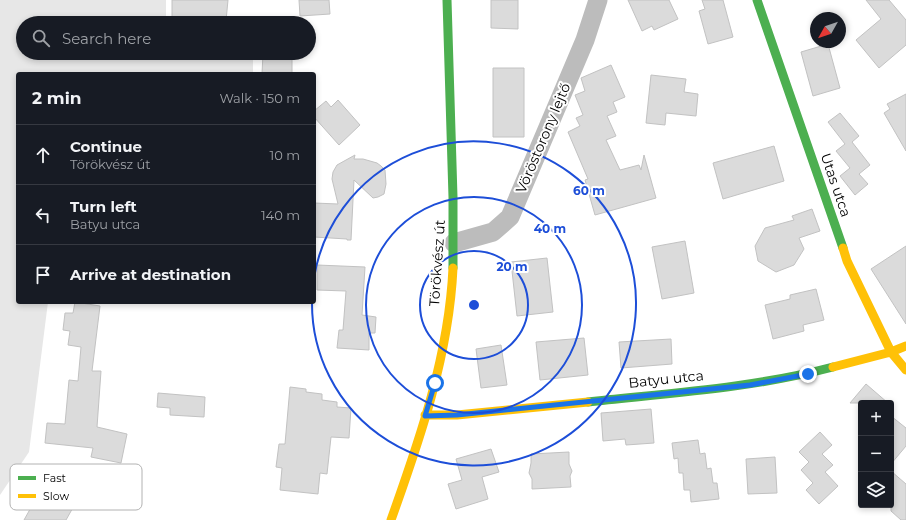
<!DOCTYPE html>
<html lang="en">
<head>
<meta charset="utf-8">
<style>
	body { margin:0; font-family:Montserrat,sans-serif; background:#20242c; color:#f1f3f6 }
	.controls { position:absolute; right:12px; bottom:12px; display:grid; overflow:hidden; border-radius:4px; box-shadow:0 2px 6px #0003 }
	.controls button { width:36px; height:36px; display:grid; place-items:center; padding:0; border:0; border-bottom:1px solid #363941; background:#171b24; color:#f1f3f6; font:20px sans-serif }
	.compass { position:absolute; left:810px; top:12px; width:36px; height:36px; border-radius:50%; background:#171b24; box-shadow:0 2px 6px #0003; rotate:230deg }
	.stop { position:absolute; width:12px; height:12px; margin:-9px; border:3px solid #1a73e8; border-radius:50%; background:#fff }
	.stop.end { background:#1a73e8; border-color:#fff; box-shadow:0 1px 4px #0008 }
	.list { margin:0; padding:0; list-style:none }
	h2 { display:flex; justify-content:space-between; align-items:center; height:52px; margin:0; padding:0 16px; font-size:17px }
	h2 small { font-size:13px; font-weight:400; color:#9ea1a6 }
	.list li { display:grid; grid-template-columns:26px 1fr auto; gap:12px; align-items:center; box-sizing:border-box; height:60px; padding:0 16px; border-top:1px solid #363941 }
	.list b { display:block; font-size:15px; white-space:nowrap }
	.list p { margin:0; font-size:13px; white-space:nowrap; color:#9ea1a6 }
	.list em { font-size:13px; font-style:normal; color:#9ea1a6 }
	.icon { flex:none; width:22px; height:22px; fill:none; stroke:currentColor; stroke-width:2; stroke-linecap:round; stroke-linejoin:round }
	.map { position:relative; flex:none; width:906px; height:520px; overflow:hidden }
	.search { position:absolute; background:#171b24; box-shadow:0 2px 6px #0003; left:16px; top:16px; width:300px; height:44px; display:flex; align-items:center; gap:10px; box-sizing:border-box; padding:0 14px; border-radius:22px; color:#9ea1a6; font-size:15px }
	.panel { position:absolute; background:#171b24; box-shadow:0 2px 6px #0003; left:16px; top:72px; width:300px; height:232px; border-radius:4px }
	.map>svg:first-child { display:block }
</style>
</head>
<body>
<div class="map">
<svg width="906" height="520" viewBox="0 0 906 520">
	<rect width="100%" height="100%" fill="#fff"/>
	<path fill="#e7e7e7" d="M 0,0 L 166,0 L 166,23 L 23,23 L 23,53 L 253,53 L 253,74 L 18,74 L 18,302 L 48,302 L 29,452 L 0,495 Z"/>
	<path fill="#dbdbdb" stroke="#c2c2c2" d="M 172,0 L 228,0 L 226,21 L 196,19 L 196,22 L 172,23 Z
		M 299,0 L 329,0 L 330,14 L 300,16 Z
		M 491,0 L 518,0 L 518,29 L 491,28 Z
		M 628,0 L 669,0 L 678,19 L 654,30 L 652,26 L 642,31 Z
		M 702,0 L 723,0 L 733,37 L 708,44 L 699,11 L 705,9 Z
		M 866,0 L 889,0 L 906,20 L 906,45 L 879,68 L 856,40 L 881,19 Z
		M 828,44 L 840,88 L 813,96 L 801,52 Z
		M 263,53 L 292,53 L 292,74 L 262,74 Z
		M 611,65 L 625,97 L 613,102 L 617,112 L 607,116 L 616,136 L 606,140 L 620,170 L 639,165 L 641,170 L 644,155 L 656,198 L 595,215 L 585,180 L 588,179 L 568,132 L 580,126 L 576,118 L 583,115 L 575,95 L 585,91 L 581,78 Z
		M 493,68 L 524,68 L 524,137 L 493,137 Z
		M 651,75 L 686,79 L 684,92 L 698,94 L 696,116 L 666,113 L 665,125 L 646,123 Z
		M 906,94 L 906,151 L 884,113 L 890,109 L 887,104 Z
		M 338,100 L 360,125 L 339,145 L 314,117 L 314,111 L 326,101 L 331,107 Z
		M 840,113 L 859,136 L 852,142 L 870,165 L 859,174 L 868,184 L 855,195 L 840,176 L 850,168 L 836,151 L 845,144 L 828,122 Z
		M 774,146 L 784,181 L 723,199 L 713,163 Z
		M 355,155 L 354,159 L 363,159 L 377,163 L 381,166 L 385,170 L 386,184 L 384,194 L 378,197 L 373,198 L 354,180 L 351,240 L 347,240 L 347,239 L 314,237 L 314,203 L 338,204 L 332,179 L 333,172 L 337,165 Z
		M 812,209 L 820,231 L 799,238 L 804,249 L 794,265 L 776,272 L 758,261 L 755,246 L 765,228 L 794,220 L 792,216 Z
		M 685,241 L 694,293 L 662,299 L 652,247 Z
		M 906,246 L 906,324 L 871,269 Z
		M 547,258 L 553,312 L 517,316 L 511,262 Z
		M 317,265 L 365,267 L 362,315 L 376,317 L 375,333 L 369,333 L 369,350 L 337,348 L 339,330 L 343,330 L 346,291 L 317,290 Z
		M 816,289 L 824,320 L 803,325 L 804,331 L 773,339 L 765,305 L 790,299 L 790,295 Z
		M 75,302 L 100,306 L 92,371 L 101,371 L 97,427 L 127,434 L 121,463 L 91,457 L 93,448 L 45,443 L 47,423 L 65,424 L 69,380 L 78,381 L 81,347 L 68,345 L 70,331 L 63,330 L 65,313 L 73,313 Z
		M 584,338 L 588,375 L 540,380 L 536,342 Z
		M 671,339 L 672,364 L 621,368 L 619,342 Z
		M 501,345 L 507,385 L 481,388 L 476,349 Z
		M 866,384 L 888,403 L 850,403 Z
		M 290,387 L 306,389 L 306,392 L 322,394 L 322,400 L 337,402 L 337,407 L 351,408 L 349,438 L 331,437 L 327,474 L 320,473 L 318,494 L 280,490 L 282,468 L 276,467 L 279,444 L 285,444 Z
		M 158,393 L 205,397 L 204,417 L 170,415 L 170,408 L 157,407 Z
		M 651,409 L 654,443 L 626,445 L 625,439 L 603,441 L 601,413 Z
		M 891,416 L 906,428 L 906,446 L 891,464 Z
		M 820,432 L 832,445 L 822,454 L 833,465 L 825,472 L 838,486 L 819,504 L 806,490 L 813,483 L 801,470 L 809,462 L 799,452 Z
		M 698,440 L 700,454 L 705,453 L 707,469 L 711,468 L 713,483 L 717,483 L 719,499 L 691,502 L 690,490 L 684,490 L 683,473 L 679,473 L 678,458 L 674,459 L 672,443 Z
		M 491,449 L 499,472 L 482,477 L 488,499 L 456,509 L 448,484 L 462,480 L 456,459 Z
		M 569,452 L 569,464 L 572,471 L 570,476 L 571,487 L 532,489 L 532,479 L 529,473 L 531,463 L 531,454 Z
		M 775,457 L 777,493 L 748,494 L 746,459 Z
		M 891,471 L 906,484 L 906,520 L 901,520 L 891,511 Z
		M 48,477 L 72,490 L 70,493 L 76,496 L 72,502 L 75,504 L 66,520 L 24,520 Z"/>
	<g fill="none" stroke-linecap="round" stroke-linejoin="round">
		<path stroke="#bcbcbc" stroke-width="19" d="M 454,243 L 493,232 L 510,217 L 585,40 L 598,0"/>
		<path stroke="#4caf50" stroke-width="9" d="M 447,0 L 453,197 L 453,268
			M 757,0 L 843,248
			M 588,402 C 671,393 753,388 833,367"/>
		<path stroke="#ffc107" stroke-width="9" d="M 843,248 L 847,261 L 891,352 L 906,370
			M 833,367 L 891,352 L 906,346
			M 425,415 L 457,415 L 588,402
			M 391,520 C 420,439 449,355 453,268"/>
	</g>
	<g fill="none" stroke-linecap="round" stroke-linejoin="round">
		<path stroke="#1a73e8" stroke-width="5" d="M 435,383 L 425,416 L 457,415 L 750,385 L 808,374"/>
	</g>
	<g fill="none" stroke="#1d4ed8" stroke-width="2">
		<circle cx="474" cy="305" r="54"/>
		<circle cx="474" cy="305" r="108"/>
		<path d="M314 278A162 162 0 1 1 312 302"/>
	</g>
	<g text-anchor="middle" stroke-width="4" stroke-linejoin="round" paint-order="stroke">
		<g font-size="14" fill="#000" stroke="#fff">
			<text transform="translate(543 138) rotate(-67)" y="5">Vöröstorony lejtő</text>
			<text transform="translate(836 185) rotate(71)" y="5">Utas utca</text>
			<text transform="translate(437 263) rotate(-86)" y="5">Törökvész út</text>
			<text transform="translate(666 379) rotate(-6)" y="5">Batyu utca</text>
		</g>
	</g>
	<rect x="10" y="464" width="132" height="46" rx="6" fill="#fff" stroke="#b2b2b2" stroke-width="1"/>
	<rect x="18" y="476" width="18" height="4" fill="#4caf50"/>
	<rect x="18" y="494" width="18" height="4" fill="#ffc107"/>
	<g font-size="11" fill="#000">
		<text x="43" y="482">Fast</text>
		<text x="43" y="500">Slow</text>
	</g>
	<circle cx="474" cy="305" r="6" fill="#1d4ed8" stroke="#fff" stroke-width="2"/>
	<g font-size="12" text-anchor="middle" font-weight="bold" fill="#1d4ed8" stroke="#fff" stroke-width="4" stroke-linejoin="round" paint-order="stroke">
		<text x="589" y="195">60 m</text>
		<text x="550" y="233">40 m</text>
		<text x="512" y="271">20 m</text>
	</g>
</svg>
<div class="controls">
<button>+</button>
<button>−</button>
<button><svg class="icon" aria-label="layers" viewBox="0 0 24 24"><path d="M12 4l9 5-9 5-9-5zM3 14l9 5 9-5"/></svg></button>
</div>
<svg class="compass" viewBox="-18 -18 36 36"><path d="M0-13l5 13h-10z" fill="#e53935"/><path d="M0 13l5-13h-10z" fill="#9ea1a6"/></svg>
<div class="stop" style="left:435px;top:383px"></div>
<div class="stop end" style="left:808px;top:374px"></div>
<div class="search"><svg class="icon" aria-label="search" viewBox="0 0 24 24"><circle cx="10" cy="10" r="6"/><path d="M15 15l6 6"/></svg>Search here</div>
<section class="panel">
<h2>2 min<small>Walk · 150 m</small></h2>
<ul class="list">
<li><svg class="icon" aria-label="ahead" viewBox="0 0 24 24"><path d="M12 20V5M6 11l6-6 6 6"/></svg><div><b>Continue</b><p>Törökvész út</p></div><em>10 m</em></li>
<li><svg class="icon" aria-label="left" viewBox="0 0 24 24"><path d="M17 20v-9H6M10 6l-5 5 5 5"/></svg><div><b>Turn left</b><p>Batyu utca</p></div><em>140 m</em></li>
<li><svg class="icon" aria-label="arrive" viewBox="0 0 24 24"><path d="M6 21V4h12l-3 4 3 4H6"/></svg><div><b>Arrive at destination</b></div></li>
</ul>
</section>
</div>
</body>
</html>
